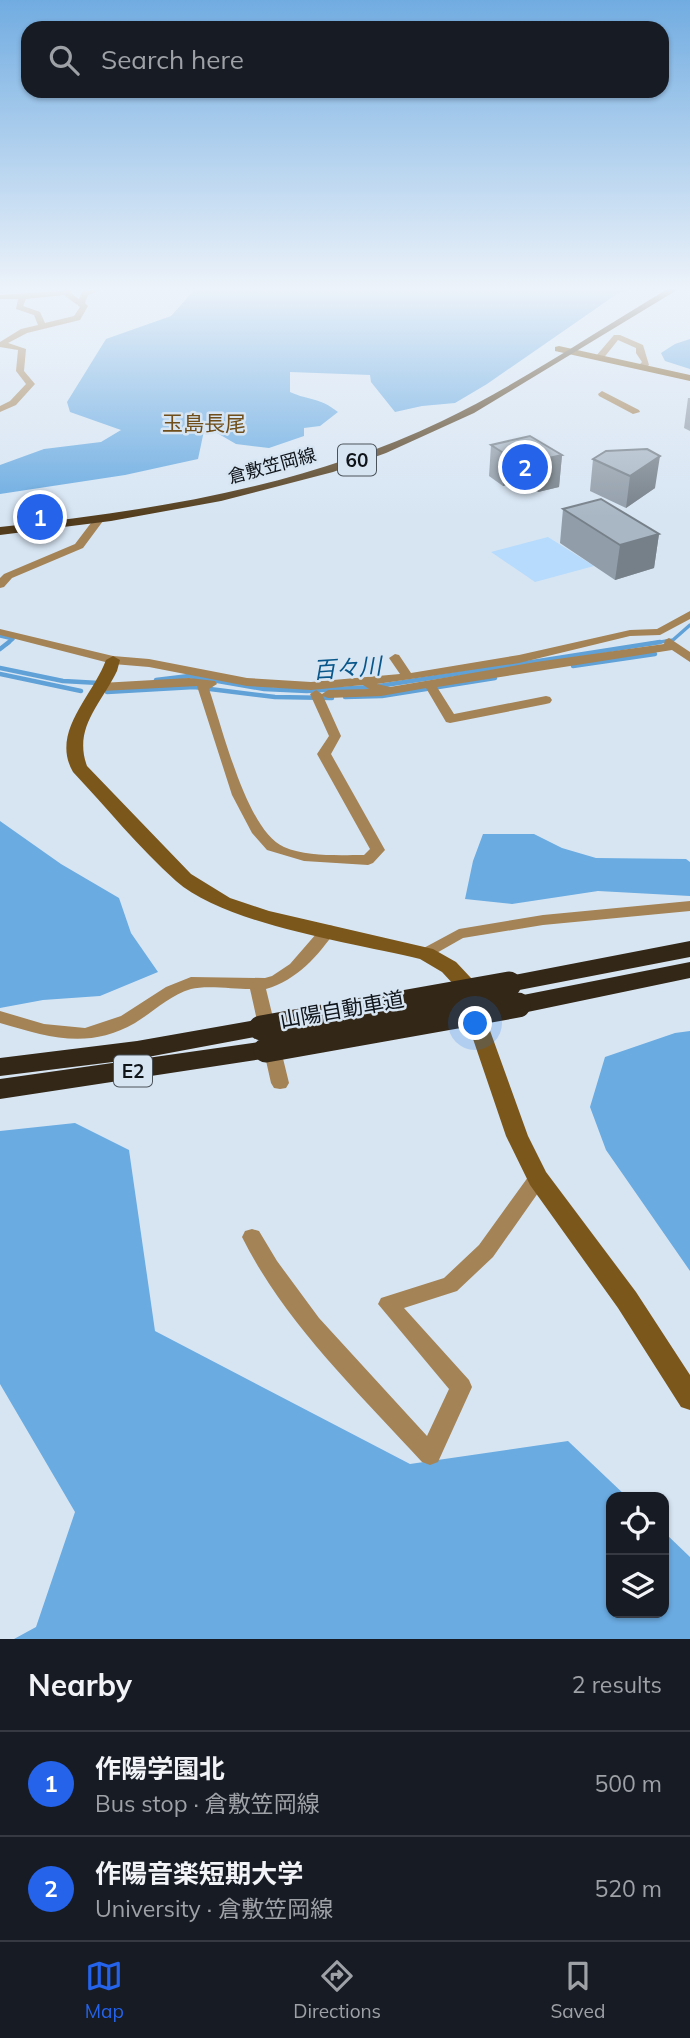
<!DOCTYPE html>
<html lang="en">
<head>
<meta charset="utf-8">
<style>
	body { margin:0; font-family:Mulish,"Noto Sans JP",sans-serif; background:#20242c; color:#f1f3f6 }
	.controls { position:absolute; right:21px; bottom:21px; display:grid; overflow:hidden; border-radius:14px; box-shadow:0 2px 5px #0004 }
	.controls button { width:63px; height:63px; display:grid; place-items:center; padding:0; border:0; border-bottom:2px solid #363941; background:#171b24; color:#f1f3f6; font:35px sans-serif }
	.you { position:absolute; left:476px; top:1024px; width:24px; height:24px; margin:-18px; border:5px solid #fff; border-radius:50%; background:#1a73e8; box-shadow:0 0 0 10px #1a73e833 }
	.badge { display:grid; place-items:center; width:46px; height:46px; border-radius:50%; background:#2563eb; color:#fff; font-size:23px; font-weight:700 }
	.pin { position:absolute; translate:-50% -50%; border:4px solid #fff; box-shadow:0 2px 7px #0006 }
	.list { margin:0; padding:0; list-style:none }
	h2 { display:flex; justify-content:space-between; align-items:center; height:91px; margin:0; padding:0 28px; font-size:30px }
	h2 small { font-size:23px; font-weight:400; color:#9ea1a6 }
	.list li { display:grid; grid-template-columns:46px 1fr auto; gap:21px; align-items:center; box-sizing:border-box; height:105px; padding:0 28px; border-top:2px solid #363941 }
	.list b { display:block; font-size:26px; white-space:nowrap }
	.list p { margin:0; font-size:23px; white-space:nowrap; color:#9ea1a6 }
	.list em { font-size:23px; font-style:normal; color:#9ea1a6 }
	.icon { flex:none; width:38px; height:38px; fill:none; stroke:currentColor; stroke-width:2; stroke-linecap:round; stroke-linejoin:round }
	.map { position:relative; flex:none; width:690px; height:1639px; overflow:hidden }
	.search { position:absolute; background:#171b24; box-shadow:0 2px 5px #0004; left:21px; right:21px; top:21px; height:77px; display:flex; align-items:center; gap:18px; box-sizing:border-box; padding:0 24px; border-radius:21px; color:#9ea1a6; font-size:26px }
	.sheet { height:301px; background:#171b24 }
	nav { display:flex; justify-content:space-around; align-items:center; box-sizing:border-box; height:98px; border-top:2px solid #363941; background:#171b24; font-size:19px; color:#9ea1a6 }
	nav a { display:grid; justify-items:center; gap:4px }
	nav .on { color:#2563eb }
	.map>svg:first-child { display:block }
</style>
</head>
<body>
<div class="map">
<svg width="690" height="1639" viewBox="0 0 690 1639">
	<rect width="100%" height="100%" fill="#d7e5f3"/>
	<path fill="#b6dbfc" d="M 548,537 L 594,566 L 535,582 L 491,552 Z"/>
	<path fill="#6aabe1" d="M 197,287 L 639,287 L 617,294 L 487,384 L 455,403 L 422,406 L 395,412 L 371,382 L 370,375 L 290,372 L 290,392 C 310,401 319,397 338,412 L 320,426 L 304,428 L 304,436 L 269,448 L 236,444 L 205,426 L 198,459 L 125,475 L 0,494 L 0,465 L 44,449 L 101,442 L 121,430 L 70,412 L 67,402 L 106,339 L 171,316 Z
		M 690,339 L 690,369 L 665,361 L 661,353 L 675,344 Z
		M 0,821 L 61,864 L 119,898 L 131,933 L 158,972 L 100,996 L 43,1000 L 0,1008 Z
		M 483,834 L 534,834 L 562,848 L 596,858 L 686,859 L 690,862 L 690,896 L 598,891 L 512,904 L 465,899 L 473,861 Z
		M 690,1031 L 690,1271 L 606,1150 L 590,1107 L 605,1057 L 675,1033 Z
		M 75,1123 L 129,1150 L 155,1331 L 410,1464 L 568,1441 L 627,1497 L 611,1497 L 611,1613 L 664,1613 L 664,1532 L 690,1557 L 690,1639 L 14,1639 L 36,1627 L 75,1512 L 0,1384 L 0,1131 Z"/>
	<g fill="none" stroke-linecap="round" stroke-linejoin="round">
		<path stroke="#60a1d7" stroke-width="3.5" d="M 0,636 L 13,639 L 7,644
			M 648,644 L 673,640 L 690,625"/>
		<path stroke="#60a1d7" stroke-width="4.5" d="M 0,649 L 9,642
			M 573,666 L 655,654
			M 0,668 L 63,681 L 99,683
			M 0,674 L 81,691
			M 156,680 L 189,676 L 264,689 L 307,691 L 370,687
			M 379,686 L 660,642
			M 107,692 L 194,687 L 275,697 L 332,698
			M 345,697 L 382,696 L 495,678"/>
		<path fill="#a48356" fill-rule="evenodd" d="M 68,287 L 75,287 L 70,293 L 79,299 L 82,292 L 99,287 L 110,287 L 88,295 L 85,303 L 88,306 L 80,320 L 27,333 L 8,343 L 26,349 L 24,371 L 35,384 L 16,405 L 0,412 L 0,406 L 10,401 L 26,384 L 16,371 L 18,350 L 0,347 L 0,342 L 21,329 L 38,325 L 34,315 L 16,309 L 18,299 L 0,299 L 0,295 L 64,291 ZM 64,295 L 80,307 L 74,316 L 45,323 L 40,312 L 23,306 L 26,299 Z
			M 614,335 L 620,335 L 643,345 L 649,365 L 644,369 L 638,369 L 637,367 L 642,362 L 636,353 L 636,348 L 618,340 L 602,360 L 596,360 L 596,356 Z
			M 602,391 L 639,410 L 640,412 L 633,414 L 599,396 L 598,394 Z
			M 98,518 L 103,521 L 83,548 L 12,578 L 4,587 L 0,588 L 0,578 L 4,574 L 75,544 L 94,519 Z
			M 690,611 L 690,619 L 660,635 L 630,636 L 519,663 L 377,684 L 390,687 L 536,662 L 664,644 L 665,640 L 669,638 L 690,652 L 690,662 L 672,650 L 437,687 L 454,714 L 546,696 L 550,697 L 552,700 L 550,703 L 546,704 L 450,723 L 446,722 L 426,688 L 381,696 L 328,698 L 323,696 L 341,736 L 331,754 L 385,850 L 373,863 L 368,865 L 304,861 L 267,850 L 252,833 L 232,795 L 197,686 L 101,691 L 95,687 L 101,683 L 189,678 L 215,681 L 217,684 L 209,689 C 222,726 247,832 284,847 C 307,857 339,855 364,855 L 370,849 L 317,754 L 329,736 L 310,694 L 316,690 L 322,694 L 328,690 L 369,689 L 363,685 L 311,690 L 247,686 L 149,667 L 113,664 L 0,635 L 0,629 L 113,656 L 149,659 L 247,678 L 311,682 L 400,674 L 389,658 L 395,654 L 399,655 L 411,673 L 519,655 L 630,630 L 657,629 Z
			M 690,901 L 690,911 L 543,925 L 463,938 L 426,959 L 420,958 L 418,954 L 420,950 L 459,929 L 543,915 Z
			M 328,925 L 333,926 L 336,930 C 318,956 297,980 266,989 L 289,1083 L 286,1088 L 280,1089 L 274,1088 L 271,1083 L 250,989 C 234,989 206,985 191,989 C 170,995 153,1012 135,1023 C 88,1050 48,1037 0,1023 L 0,1011 L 44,1024 L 85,1028 L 121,1016 L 166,987 L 191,977 L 265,978 L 272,976 L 290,964 L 323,926 Z
			M 538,1171 L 545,1173 L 547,1178 L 545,1183 L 493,1257 L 457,1291 L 404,1308 L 469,1380 L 472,1387 L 438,1462 L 430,1465 L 422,1462 C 358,1392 285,1323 242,1237 L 245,1231 L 252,1229 L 259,1231 L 277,1261 L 319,1318 L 427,1436 L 449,1389 L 378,1304 L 381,1298 L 444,1278 L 479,1245 L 531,1173 Z"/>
		<path fill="#7c571b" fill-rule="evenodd" d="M 559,346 L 690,375 L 690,381 L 555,351 L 555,347 Z
			M 113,656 L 120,660 L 117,671 C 101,704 73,728 87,766 L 191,874 L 230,898 L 269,911 L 433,949 L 456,962 L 471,978 L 528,1136 L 546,1172 L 636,1292 L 690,1375 L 690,1410 L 681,1407 L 618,1308 L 530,1185 L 506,1136 L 455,986 L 442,972 L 420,959 C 354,943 226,925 176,881 C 139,848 107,808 73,772 C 50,732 93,696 106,660 Z"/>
		<path fill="#533d1d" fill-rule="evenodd" d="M 671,287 L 682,287 L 474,413 L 386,453 L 333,472 L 221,501 L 111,521 L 0,535 L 0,527 C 151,511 304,487 442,421 C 521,383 595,332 671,287 Z"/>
		<path fill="#332717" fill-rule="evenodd" d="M 690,941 L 690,957 L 509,992 L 500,990 L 497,984 L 500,978 L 509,976 Z
			M 690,962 L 690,978 L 518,1014 L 509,1011 L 506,1005 L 509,999 L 518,996 Z
			M 261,1019 L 270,1022 L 273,1028 L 270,1034 L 137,1059 L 0,1076 L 0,1058 L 137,1041 Z
			M 266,1041 L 275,1043 L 279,1050 L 275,1057 L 0,1099 L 0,1079 Z"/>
		<path stroke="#332717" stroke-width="25" d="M 261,1028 L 509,984
			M 266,1050 L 518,1005"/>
	</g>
	<path fill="#919da9" d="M 688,398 L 690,398 L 690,431 L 684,428 Z
		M 491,445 L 562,455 L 559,487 L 538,492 L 521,481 L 503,486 L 489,476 Z
		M 593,459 L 655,488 L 626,508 L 590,491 Z
		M 563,509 L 659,534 L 654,568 L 615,580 L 560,543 Z"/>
	<path fill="#768089" d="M 524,450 L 521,481 L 503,486 L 505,454 Z
		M 562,455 L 559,487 L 538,492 L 540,460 Z
		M 660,456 L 655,488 L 626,508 L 630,476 Z
		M 659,534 L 654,568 L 615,580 L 620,545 Z"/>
	<path fill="#a9b7c4" stroke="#768089" stroke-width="2" d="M 530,436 L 562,455 L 540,460 L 524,450 L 505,454 L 491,445 Z
		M 647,449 L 660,456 L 630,476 L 593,459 L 606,451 Z
		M 601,499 L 659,534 L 620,545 L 563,509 Z"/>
	<linearGradient id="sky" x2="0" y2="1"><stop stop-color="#71ace1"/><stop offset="0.56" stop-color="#edf3fa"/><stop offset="1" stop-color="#edf3fa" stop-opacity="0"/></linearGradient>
	<rect width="690" height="516" fill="url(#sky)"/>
	<g text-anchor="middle" stroke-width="5" stroke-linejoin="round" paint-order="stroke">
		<g font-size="18" fill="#0f1419" stroke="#d7e5f3">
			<text transform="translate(272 466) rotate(-15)" y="6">倉敷笠岡線</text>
		</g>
		<g fill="#d7e5f3" stroke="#4b535a" stroke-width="2">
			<rect x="338" y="444.5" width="38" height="31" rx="5"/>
			<rect x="114" y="1055.5" width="38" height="31" rx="5"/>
		</g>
		<g font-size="19" font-weight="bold" fill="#0f1419">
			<text x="357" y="467">60</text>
			<text x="133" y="1078">E2</text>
		</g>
		<g font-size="21" fill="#6f4e1b" stroke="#d7e5f3">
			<text x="204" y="431">玉島長尾</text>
		</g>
		<g font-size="21" fill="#0f1419" stroke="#d7e5f3">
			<text transform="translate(342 1010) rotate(-10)" y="7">山陽自動車道</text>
		</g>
		<g font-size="23" font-style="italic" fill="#09578a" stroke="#d7e5f3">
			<text transform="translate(347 668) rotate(-4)" y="8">百々川</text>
		</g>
	</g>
</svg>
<div class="controls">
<button><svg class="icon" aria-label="locate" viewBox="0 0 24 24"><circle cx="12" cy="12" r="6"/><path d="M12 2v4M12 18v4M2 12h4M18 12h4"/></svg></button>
<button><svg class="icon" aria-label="layers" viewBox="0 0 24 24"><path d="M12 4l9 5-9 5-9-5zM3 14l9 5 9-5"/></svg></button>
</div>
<div class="you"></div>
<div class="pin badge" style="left:40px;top:517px">1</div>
<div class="pin badge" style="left:525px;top:467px">2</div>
<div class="search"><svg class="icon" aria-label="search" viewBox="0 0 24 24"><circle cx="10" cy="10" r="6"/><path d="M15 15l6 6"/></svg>Search here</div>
</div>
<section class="sheet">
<h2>Nearby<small>2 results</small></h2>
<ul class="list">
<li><span class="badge">1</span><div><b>作陽学園北</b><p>Bus stop · 倉敷笠岡線</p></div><em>500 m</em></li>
<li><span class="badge">2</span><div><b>作陽音楽短期大学</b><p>University · 倉敷笠岡線</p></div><em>520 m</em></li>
</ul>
</section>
<nav>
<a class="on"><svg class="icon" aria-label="map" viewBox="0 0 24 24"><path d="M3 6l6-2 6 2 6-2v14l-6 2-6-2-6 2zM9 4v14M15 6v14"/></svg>Map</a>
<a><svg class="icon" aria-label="directions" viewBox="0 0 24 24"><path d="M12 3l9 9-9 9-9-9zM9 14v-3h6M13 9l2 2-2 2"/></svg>Directions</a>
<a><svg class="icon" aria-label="saved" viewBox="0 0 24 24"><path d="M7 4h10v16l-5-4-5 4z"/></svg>Saved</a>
</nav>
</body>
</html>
